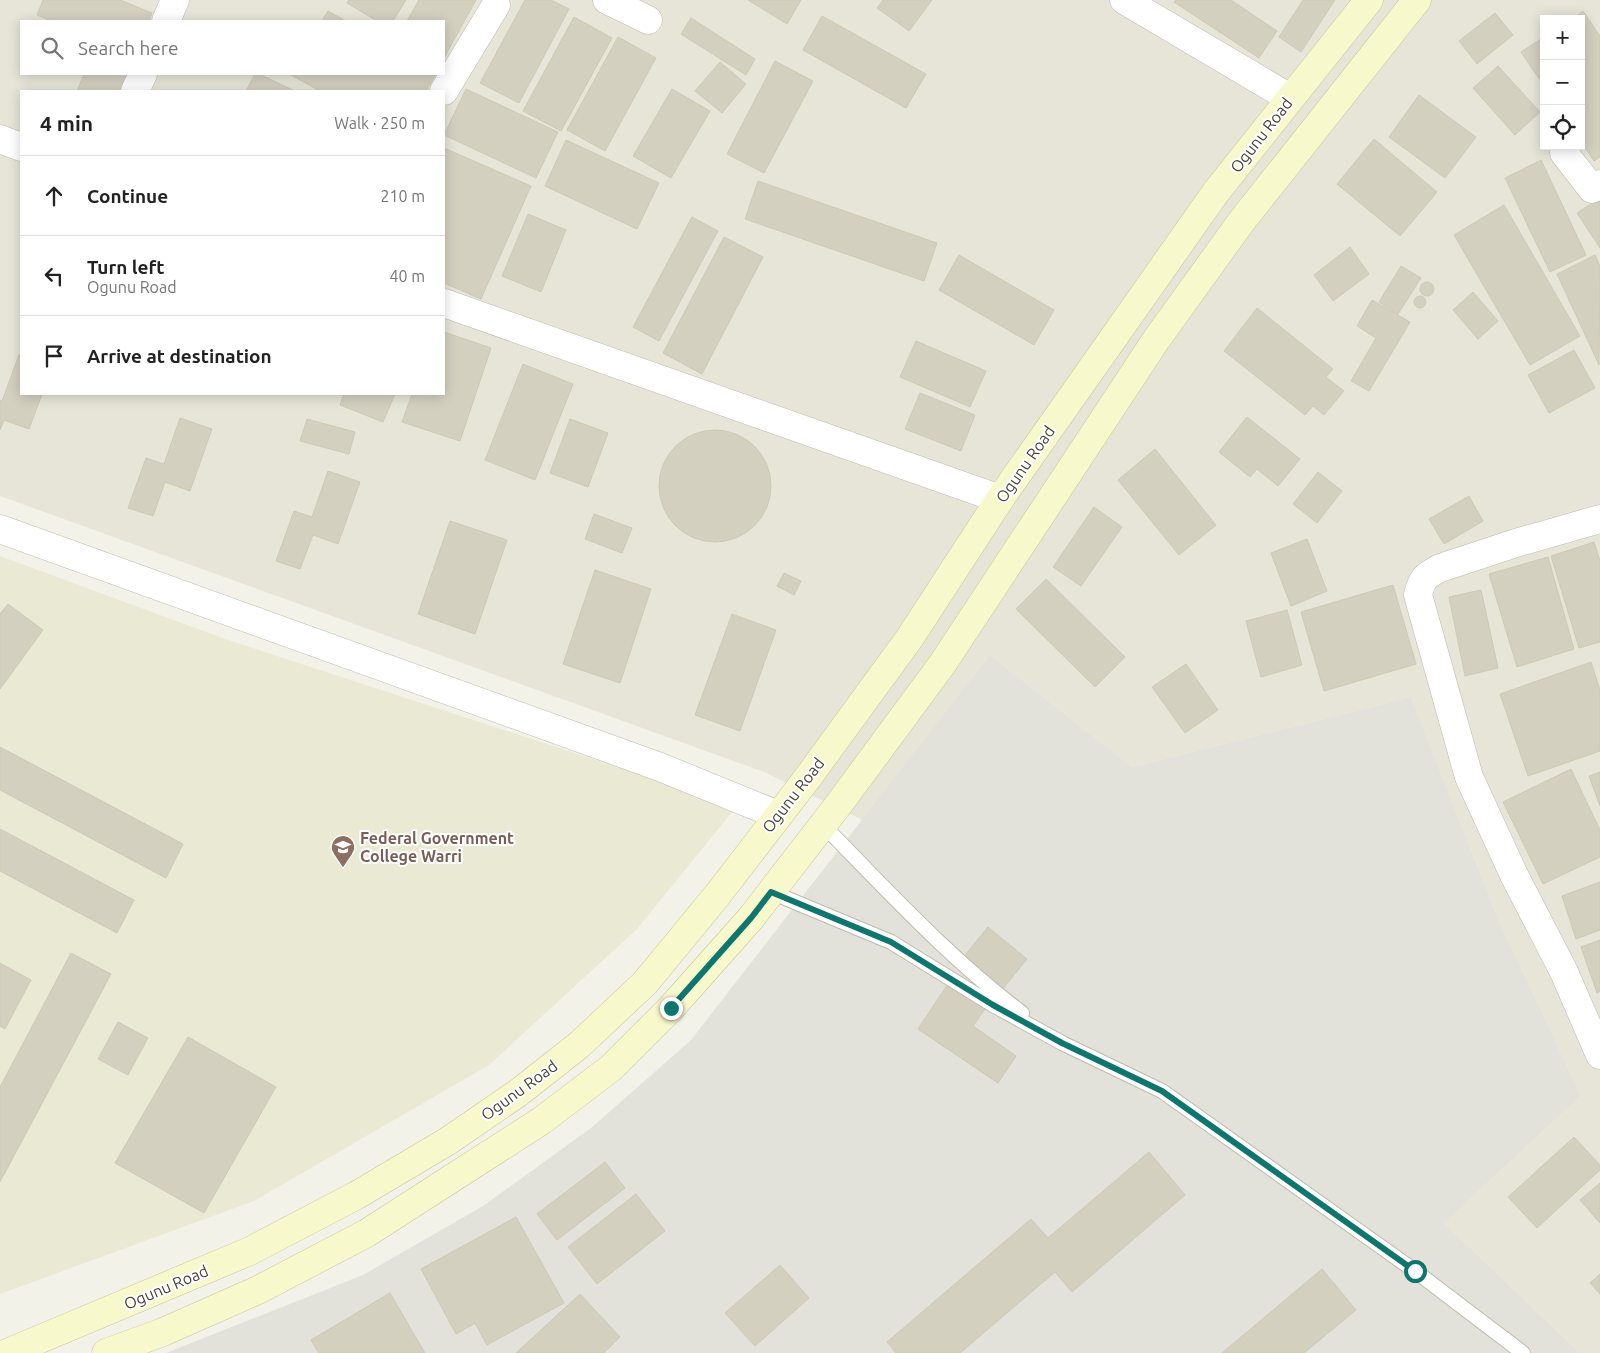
<!DOCTYPE html>
<html lang="en">
<head>
<meta charset="utf-8">
<style>
	body { margin:0; font-family:Ubuntu,sans-serif; background:#f2f2f2; color:#222 }
	.controls { position:absolute; right:15px; top:15px; display:grid; overflow:hidden; border-radius:0px; box-shadow:0 2px 12px #0003 }
	.controls button { width:45px; height:45px; display:grid; place-items:center; padding:0; border:0; border-bottom:1px solid #e0e0e0; background:#fff; color:#222; font:25px sans-serif }
	.stop { position:absolute; width:15px; height:15px; margin:-11px; border:4px solid #0f766e; border-radius:50%; background:#fff }
	.stop.end { background:#0f766e; border-color:#fff; box-shadow:0 1px 5px #0008 }
	.list { margin:0; padding:0; list-style:none }
	h2 { display:flex; justify-content:space-between; align-items:center; height:65px; margin:0; padding:0 20px; font-size:21px }
	h2 small { font-size:16px; font-weight:400; color:#767676 }
	.list li { display:grid; grid-template-columns:32px 1fr auto; gap:15px; align-items:center; box-sizing:border-box; height:80px; padding:0 20px; border-top:1px solid #e0e0e0 }
	.list b { display:block; font-size:19px; white-space:nowrap }
	.list p { margin:0; font-size:16px; white-space:nowrap; color:#767676 }
	.list em { font-size:16px; font-style:normal; color:#767676 }
	.icon { flex:none; width:28px; height:28px; fill:none; stroke:currentColor; stroke-width:2; stroke-linecap:round; stroke-linejoin:round }
	.map { position:relative; flex:none; width:1600px; height:1353px; overflow:hidden }
	.search { position:absolute; background:#fff; box-shadow:0 2px 12px #0003; left:20px; top:20px; width:425px; height:55px; display:flex; align-items:center; gap:12px; box-sizing:border-box; padding:0 18px; border-radius:0px; color:#767676; font-size:19px }
	.panel { position:absolute; background:#fff; box-shadow:0 2px 12px #0003; left:20px; top:90px; width:425px; height:305px; border-radius:0px }
	.map>svg:first-child { display:block }
</style>
</head>
<body>
<div class="map">
<svg width="1600" height="1353" viewBox="0 0 1600 1353">
	<rect width="100%" height="100%" fill="#f2f2e9"/>
	<path fill="#e6e5d8" fill-rule="evenodd" d="M 0,0 L 1600,0 L 1600,1353 L 1580,1353 L 1444,1223 L 1581,1096 L 1498,919 L 1411,697 L 1132,767 L 990,655 L 863,820 L 764,772 L 0,496 ZM 1544,19 L 1581,19 L 1581,146 L 1544,146 ZM 21,21 L 444,21 L 444,74 L 21,74 ZM 21,91 L 444,91 L 444,394 L 21,394 Z"/>
	<path fill="#e2e1da" d="M 990,655 L 1132,767 L 1411,697 L 1498,919 L 1581,1096 L 1444,1223 L 1580,1353 L 166,1353 L 363,1275 L 483,1206 L 591,1128 L 691,1040 Z"/>
	<path fill="#eae9d4" d="M 0,556 L 225,639 L 737,806 L 637,929 L 489,1065 L 254,1201 L 0,1294 Z"/>
	<path fill="#d3d0c0" stroke="#cdc9b4" d="M 43,0 L 120,0 L 152,13 L 149,21 L 51,21 L 37,15 Z
		M 349,0 L 406,0 L 393,21 L 377,21 L 347,3 Z
		M 419,0 L 476,0 L 444,58 L 444,21 L 407,21 Z
		M 525,0 L 551,0 L 569,9 L 519,103 L 480,83 Z
		M 748,0 L 801,0 L 787,24 Z
		M 883,0 L 932,0 L 909,31 L 877,8 Z
		M 1176,0 L 1231,0 L 1277,31 L 1259,58 L 1174,2 Z
		M 1303,0 L 1335,0 L 1301,52 L 1279,37 Z
		M 328,11 L 346,21 L 322,21 Z
		M 1583,11 L 1600,36 L 1600,157 L 1594,161 L 1581,142 L 1581,19 L 1572,19 Z
		M 1495,13 L 1513,35 L 1477,64 L 1459,41 Z
		M 822,16 L 926,74 L 906,108 L 803,50 Z
		M 574,17 L 612,38 L 561,131 L 523,111 Z
		M 691,18 L 755,59 L 746,75 L 681,34 Z
		M 618,37 L 656,58 L 605,151 L 567,130 Z
		M 1544,37 L 1544,86 L 1521,52 Z
		M 775,61 L 813,81 L 764,173 L 727,154 Z
		M 720,62 L 746,84 L 722,113 L 695,91 Z
		M 1498,66 L 1540,112 L 1515,135 L 1473,88 Z
		M 84,74 L 132,74 L 124,91 L 77,91 Z
		M 255,74 L 259,74 L 295,91 L 246,91 Z
		M 292,74 L 436,74 L 426,91 L 320,91 L 291,75 Z
		M 466,89 L 558,132 L 536,178 L 444,135 Z
		M 672,89 L 710,111 L 671,178 L 633,156 Z
		M 1419,95 L 1476,137 L 1445,178 L 1389,137 Z
		M 1374,139 L 1437,192 L 1400,236 L 1337,184 Z
		M 566,140 L 659,183 L 637,229 L 545,186 Z
		M 444,148 L 531,186 L 481,299 L 444,283 Z
		M 1541,160 L 1586,255 L 1550,272 L 1505,178 Z
		M 758,181 L 937,243 L 924,281 L 745,219 Z
		M 1600,198 L 1600,248 L 1577,213 Z
		M 1504,205 L 1580,336 L 1530,365 L 1454,235 Z
		M 528,214 L 566,230 L 541,292 L 502,276 Z
		M 692,217 L 718,231 L 659,341 L 633,327 Z
		M 724,237 L 763,257 L 702,374 L 663,353 Z
		M 1350,247 L 1369,274 L 1333,301 L 1314,275 Z
		M 959,255 L 1054,310 L 1034,345 L 939,290 Z
		M 1595,255 L 1600,266 L 1599,365 L 1557,274 Z
		M 1401,266 L 1421,278 L 1398,314 L 1379,302 Z
		M1420 289a7 7 0 1 1 14 0a7 7 0 1 1-14 0Z
		M 1473,292 L 1498,321 L 1478,339 L 1453,310 Z
		M1414 302a6 6 0 1 1 12 0a6 6 0 1 1-12 0Z
		M 1372,300 L 1410,322 L 1369,391 L 1351,381 L 1376,338 L 1357,326 Z
		M 1257,308 L 1333,369 L 1326,377 L 1344,391 L 1324,415 L 1313,406 L 1305,415 L 1224,351 Z
		M 444,332 L 491,348 L 460,441 L 402,422 L 412,394 L 444,394 Z
		M 916,341 L 986,371 L 970,407 L 900,377 Z
		M 1574,350 L 1595,388 L 1549,413 L 1528,375 Z
		M 19,355 L 21,356 L 21,394 L 42,394 L 29,429 L 4,420 L 0,430 L 0,400 L 2,401 Z
		M 523,364 L 573,384 L 535,480 L 485,460 Z
		M 920,393 L 975,415 L 961,451 L 905,429 Z
		M 344,394 L 395,394 L 383,422 L 340,405 Z
		M 1247,417 L 1300,459 L 1278,486 L 1257,469 L 1250,477 L 1219,452 Z
		M 180,418 L 212,429 L 190,491 L 165,482 L 153,516 L 128,508 L 146,458 L 164,464 Z
		M 307,419 L 355,432 L 349,454 L 300,441 Z
		M 570,419 L 608,433 L 588,487 L 550,473 Z
		M659 486a56 56 0 1 1 112 0a56 56 0 1 1-112 0Z
		M 1155,449 L 1216,525 L 1179,555 L 1118,480 Z
		M 328,471 L 360,482 L 338,544 L 313,535 L 300,569 L 276,561 L 294,511 L 312,517 Z
		M 1318,472 L 1342,491 L 1317,523 L 1293,504 Z
		M 1469,496 L 1483,521 L 1444,544 L 1429,519 Z
		M 1094,507 L 1122,527 L 1081,586 L 1053,567 Z
		M 594,514 L 632,528 L 622,553 L 585,539 Z
		M 450,521 L 507,540 L 475,634 L 418,614 Z
		M 1307,539 L 1327,591 L 1291,606 L 1271,553 Z
		M 1594,542 L 1600,561 L 1600,642 L 1579,648 L 1551,556 Z
		M 1548,557 L 1574,649 L 1517,667 L 1489,574 Z
		M 595,570 L 651,589 L 620,683 L 563,664 Z
		M 784,573 L 801,581 L 794,595 L 777,586 Z
		M 1046,579 L 1125,657 L 1095,687 L 1016,609 Z
		M 1393,585 L 1416,664 L 1324,691 L 1301,612 Z
		M 1481,590 L 1498,668 L 1465,676 L 1449,597 Z
		M 8,604 L 43,630 L 0,689 L 0,614 Z
		M 1287,610 L 1302,665 L 1261,677 L 1246,621 Z
		M 732,614 L 776,630 L 740,731 L 695,715 Z
		M 1591,662 L 1600,690 L 1600,751 L 1528,776 L 1500,694 Z
		M 1186,664 L 1218,710 L 1185,733 L 1152,687 Z
		M 0,747 L 183,844 L 166,878 L 0,790 Z
		M 1571,769 L 1600,830 L 1600,857 L 1543,884 L 1503,802 Z
		M 1600,772 L 1600,806 L 1589,776 Z
		M 0,829 L 134,900 L 117,933 L 0,871 Z
		M 1600,882 L 1600,930 L 1576,939 L 1562,896 Z
		M 988,927 L 1027,959 L 1001,991 L 962,959 Z
		M 1600,940 L 1600,991 L 1597,993 L 1581,947 Z
		M 71,953 L 111,974 L 0,1182 L 0,1087 Z
		M 0,963 L 31,980 L 5,1029 L 0,1026 Z
		M 950,981 L 987,1006 L 973,1026 L 1016,1056 L 998,1083 L 918,1029 Z
		M 118,1022 L 148,1038 L 128,1075 L 98,1059 Z
		M 188,1037 L 276,1087 L 204,1213 L 115,1163 Z
		M 1574,1137 L 1600,1165 L 1600,1170 L 1537,1228 L 1508,1197 Z
		M 1149,1152 L 1185,1195 L 1072,1292 L 1055,1272 L 960,1353 L 896,1353 L 887,1342 L 1031,1219 L 1048,1238 Z
		M 605,1162 L 625,1188 L 557,1240 L 537,1214 Z
		M 1600,1183 L 1600,1223 L 1580,1200 Z
		M 636,1194 L 665,1231 L 597,1284 L 568,1247 Z
		M 516,1217 L 564,1303 L 487,1345 L 475,1323 L 456,1334 L 421,1269 Z
		M 780,1265 L 809,1298 L 755,1346 L 725,1313 Z
		M 1322,1269 L 1356,1310 L 1304,1353 L 1222,1353 Z
		M 1600,1274 L 1600,1294 L 1590,1283 Z
		M 390,1293 L 425,1353 L 319,1353 L 311,1340 Z
		M 580,1294 L 620,1337 L 604,1353 L 516,1353 Z"/>
	<g fill="none" stroke-linecap="round" stroke-linejoin="round">
		<g stroke="#bdbbac" stroke-width="16">
			<path id="service" d="M 822,824 C 886,889 949,958 1022,1013
				M 771,892 L 891,942 L 993,1005 L 1062,1043 L 1162,1091 L 1415,1271 L 1523,1353"/>
		</g>
		<g stroke="#bdbbac" stroke-width="29">
			<path id="minor" d="M 607,0 L 648,20
				M 1124,0 L 1290,98
				M 166,21 L 175,0
				M 135,91 L 143,74
				M 444,91 L 496,5
				M 0,139 L 21,147
				M 1564,153 L 1592,189 L 1600,184
				M 444,303 L 1000,499
				M 1600,519 L 1516,543 L 1440,568 C 1425,576 1422,578 1418,595 L 1469,777 L 1514,875 L 1564,972 L 1600,1055
				M 0,529 L 660,767 L 778,815"/>
		</g>
		<g stroke="#c7c69a" stroke-width="29">
			<path id="secondary" d="M 7,1353 L 250,1251 L 357,1195 L 448,1141 L 518,1093 L 579,1045 L 645,983 L 719,893 L 806,780 L 909,639 L 1000,499 L 1216,192 L 1369,0
				M 106,1353 L 163,1332 L 258,1290 L 367,1233 L 541,1121 L 611,1068 L 671,1008 L 751,918 L 839,804 L 943,663 L 1156,340 L 1241,222 L 1417,0"/>
		</g>
		<use href="#service" stroke="#fff" stroke-width="14"/>
		<use href="#minor" stroke="#fff" stroke-width="28"/>
		<use href="#secondary" stroke="#f8f8cd" stroke-width="28"/>
	</g>
	<g fill="none" stroke-linecap="round" stroke-linejoin="round">
		<path stroke="#0f766e" stroke-width="6" d="M 671,1008 L 751,918 L 771,892 L 891,942 L 993,1005 L 1062,1043 L 1162,1091 L 1415,1271"/>
	</g>
	<defs>
		<g id="university-pin" transform="scale(1.25)"><path d="M0 17L-7.5 6A9.5 9.5 0 1 1 7.5 6Z" fill="#8d6e63" stroke="#fff"/><path d="M0-5L7-2L0 1L-7-2ZM-4 1L0 2.5L4 1V4Q0 6-4 4Z" fill="#fff"/></g>
	</defs>
	<g fill-rule="evenodd">
		<use href="#university-pin" x="343" y="847"/>
	</g>
	<g text-anchor="middle" stroke-width="4" stroke-linejoin="round" paint-order="stroke">
		<g font-size="16" fill="#454338" stroke="#fff">
			<text transform="translate(1261 135) rotate(-52)" y="6">Ogunu Road</text>
			<text transform="translate(1025 464) rotate(-55)" y="6">Ogunu Road</text>
			<text transform="translate(793 795) rotate(-52)" y="6">Ogunu Road</text>
			<text transform="translate(519 1090) rotate(-36)" y="6">Ogunu Road</text>
			<text transform="translate(166 1287) rotate(-23)" y="6">Ogunu Road</text>
		</g>
		<g font-size="16" font-weight="bold" fill="#785e54" stroke="#fff" text-anchor="start">
			<text x="360" y="844">Federal Government<tspan x="360" dy="18">College Warri</tspan></text>
		</g>
	</g>
</svg>
<div class="controls">
<button>+</button>
<button>−</button>
<button><svg class="icon" aria-label="locate" viewBox="0 0 24 24"><circle cx="12" cy="12" r="6"/><path d="M12 2v4M12 18v4M2 12h4M18 12h4"/></svg></button>
</div>
<div class="stop" style="left:1415px;top:1271px"></div>
<div class="stop end" style="left:671px;top:1008px"></div>
<div class="search"><svg class="icon" aria-label="search" viewBox="0 0 24 24"><circle cx="10" cy="10" r="6"/><path d="M15 15l6 6"/></svg>Search here</div>
<section class="panel">
<h2>4 min<small>Walk · 250 m</small></h2>
<ul class="list">
<li><svg class="icon" aria-label="ahead" viewBox="0 0 24 24"><path d="M12 20V5M6 11l6-6 6 6"/></svg><div><b>Continue</b></div><em>210 m</em></li>
<li><svg class="icon" aria-label="left" viewBox="0 0 24 24"><path d="M17 20v-9H6M10 6l-5 5 5 5"/></svg><div><b>Turn left</b><p>Ogunu Road</p></div><em>40 m</em></li>
<li><svg class="icon" aria-label="arrive" viewBox="0 0 24 24"><path d="M6 21V4h12l-3 4 3 4H6"/></svg><div><b>Arrive at destination</b></div></li>
</ul>
</section>
</div>
</body>
</html>
